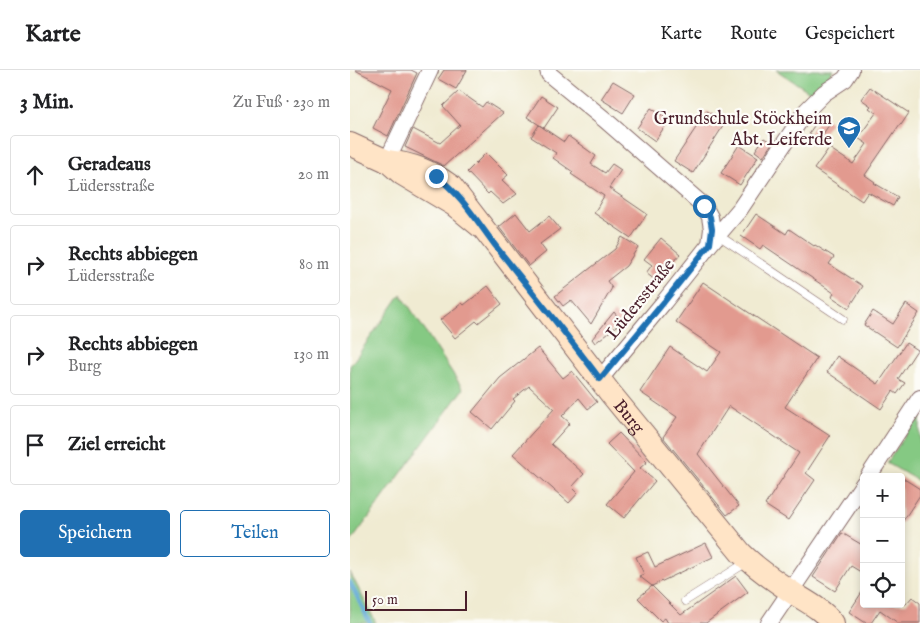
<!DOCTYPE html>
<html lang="de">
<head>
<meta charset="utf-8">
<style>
	body { margin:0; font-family:"IM FELL English",serif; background:#f6f6f6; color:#202124 }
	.controls { position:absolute; right:15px; bottom:15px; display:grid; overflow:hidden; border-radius:5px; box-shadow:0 2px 8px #0003 }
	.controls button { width:45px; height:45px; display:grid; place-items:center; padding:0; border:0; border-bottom:1px solid #e0e0e0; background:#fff; color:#202124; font:25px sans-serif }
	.scale { position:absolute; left:15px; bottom:12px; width:102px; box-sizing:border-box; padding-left:5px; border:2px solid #4a1f2b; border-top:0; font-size:14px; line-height:18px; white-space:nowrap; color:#4a1f2b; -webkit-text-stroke:4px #fdfcf7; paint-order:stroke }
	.stop { position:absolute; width:15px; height:15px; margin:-11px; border:4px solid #1f6fb2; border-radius:50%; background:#fff }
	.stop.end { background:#1f6fb2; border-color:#fff; box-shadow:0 1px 5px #0008 }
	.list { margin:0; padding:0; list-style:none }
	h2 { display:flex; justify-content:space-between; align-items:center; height:65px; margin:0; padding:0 20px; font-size:21px }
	h2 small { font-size:16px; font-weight:400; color:#757577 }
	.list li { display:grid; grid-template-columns:32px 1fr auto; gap:15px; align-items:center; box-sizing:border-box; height:80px; margin:0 10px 10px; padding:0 10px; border:1px solid #e0e0e0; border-radius:5px }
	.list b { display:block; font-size:19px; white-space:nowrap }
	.list p { margin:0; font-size:16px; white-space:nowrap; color:#757577 }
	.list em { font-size:16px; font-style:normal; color:#757577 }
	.actions { display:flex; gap:10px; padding:15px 20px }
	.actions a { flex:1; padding:11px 0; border:1px solid #1f6fb2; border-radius:5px; text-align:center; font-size:18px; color:#1f6fb2 }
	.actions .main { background:#1f6fb2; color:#fff }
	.icon { flex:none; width:28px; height:28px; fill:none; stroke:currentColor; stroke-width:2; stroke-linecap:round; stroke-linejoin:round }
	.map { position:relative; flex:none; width:570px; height:553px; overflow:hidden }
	header { display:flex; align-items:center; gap:30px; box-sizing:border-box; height:70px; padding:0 25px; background:#fff; border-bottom:1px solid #e0e0e0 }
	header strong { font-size:24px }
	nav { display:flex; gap:28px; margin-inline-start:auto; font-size:18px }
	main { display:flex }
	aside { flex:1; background:#fff }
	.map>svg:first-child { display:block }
</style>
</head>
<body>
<header>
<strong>Karte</strong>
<nav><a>Karte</a><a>Route</a><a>Gespeichert</a></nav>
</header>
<main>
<aside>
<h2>3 Min.<small>Zu Fuß · 230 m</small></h2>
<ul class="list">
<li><svg class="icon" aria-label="ahead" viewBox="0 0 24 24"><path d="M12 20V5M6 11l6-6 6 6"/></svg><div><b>Geradeaus</b><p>Lüdersstraße</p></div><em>20 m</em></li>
<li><svg class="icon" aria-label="right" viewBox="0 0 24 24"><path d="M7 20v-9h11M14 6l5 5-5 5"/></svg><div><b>Rechts abbiegen</b><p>Lüdersstraße</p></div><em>80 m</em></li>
<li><svg class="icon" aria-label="right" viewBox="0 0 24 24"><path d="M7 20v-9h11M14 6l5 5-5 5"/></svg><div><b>Rechts abbiegen</b><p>Burg</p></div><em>130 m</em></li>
<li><svg class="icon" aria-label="arrive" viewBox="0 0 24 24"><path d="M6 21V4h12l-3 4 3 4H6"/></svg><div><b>Ziel erreicht</b></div></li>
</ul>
<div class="actions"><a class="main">Speichern</a><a>Teilen</a></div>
</aside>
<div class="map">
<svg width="570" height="553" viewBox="0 0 570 553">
	<rect width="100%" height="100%" fill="#fdfcf7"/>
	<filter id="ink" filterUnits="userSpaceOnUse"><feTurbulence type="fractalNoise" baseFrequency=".02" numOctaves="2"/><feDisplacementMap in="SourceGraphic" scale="10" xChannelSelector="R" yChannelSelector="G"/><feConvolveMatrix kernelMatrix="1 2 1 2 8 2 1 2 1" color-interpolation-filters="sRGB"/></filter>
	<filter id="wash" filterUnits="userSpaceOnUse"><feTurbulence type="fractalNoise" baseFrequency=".0096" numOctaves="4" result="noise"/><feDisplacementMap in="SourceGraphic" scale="20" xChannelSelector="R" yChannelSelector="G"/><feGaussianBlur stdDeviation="1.12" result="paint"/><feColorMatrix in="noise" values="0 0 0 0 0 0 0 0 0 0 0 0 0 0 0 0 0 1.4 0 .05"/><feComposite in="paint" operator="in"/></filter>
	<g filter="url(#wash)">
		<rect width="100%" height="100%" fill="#f0ebd2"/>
		<path fill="#85c983" stroke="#687457" d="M 426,0 L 483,0 L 466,26 Z
			M 51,224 L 113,319 L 0,473 L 0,296 Z
			M 570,343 L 570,412 L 537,393 Z
			M 0,502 L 26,553 L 0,553 Z"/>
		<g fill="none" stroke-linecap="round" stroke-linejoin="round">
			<path stroke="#5ba6d3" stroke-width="4.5" d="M 0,512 L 20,553"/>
		</g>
		<g id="blocks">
			<path fill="#e29a8f" d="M 5,0 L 61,0 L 67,3 L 38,66 L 23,58 L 42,19 Z
				M 94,0 L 117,0 L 106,19 L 88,9 Z
				M 263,11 L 285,24 L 273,43 L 251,29 Z
				M 520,17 L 559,43 L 551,55 L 550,54 L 515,105 L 525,112 L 524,113 L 548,127 L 543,136 L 518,122 L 512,131 L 464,99 L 479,78 L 503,94 L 517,74 L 508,68 L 526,43 L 519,38 L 521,36 L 511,29 Z
				M 109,21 L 132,37 L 136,32 L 153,43 L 94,96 L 55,77 L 63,59 L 90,73 L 110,55 L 93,36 Z
				M 191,26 L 208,37 L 194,58 L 177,47 Z
				M 301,38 L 319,50 L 305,71 L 287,58 Z
				M 357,41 L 375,53 L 343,103 L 324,91 Z
				M 471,46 L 481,52 L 469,70 L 459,63 Z
				M 189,55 L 214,72 L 218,66 L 246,86 L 241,94 L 255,103 L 262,94 L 271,100 L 259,118 L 297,144 L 281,168 L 244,143 L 254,126 L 221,104 L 223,102 L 203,88 L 206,83 L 181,67 Z
				M 414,68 L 422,73 L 413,87 L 405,81 Z
				M 389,75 L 408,87 L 390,115 L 371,103 Z
				M 136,83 L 158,105 L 152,110 L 167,124 L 153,134 L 140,122 L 138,124 L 117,102 Z
				M 166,143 L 180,161 L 199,146 L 210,159 L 190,174 L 196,182 L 179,196 L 149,157 Z
				M 406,144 L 436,164 L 439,159 L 464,176 L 465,175 L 484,187 L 479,194 L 513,216 L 499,238 L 482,227 L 484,223 L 413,175 L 410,179 L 391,166 Z
				M 272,167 L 288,177 L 276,196 L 257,211 L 262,218 L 241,254 L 221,230 L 213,236 L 205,226 L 265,179 Z
				M 311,168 L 330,184 L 313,204 L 311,203 L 305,210 L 296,203 L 302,195 L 294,189 Z
				M 353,212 L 467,288 L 435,337 L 480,366 L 456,403 L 465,410 L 438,450 L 415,435 L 449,383 L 379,336 L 348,384 L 389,436 L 377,445 L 313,367 L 327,347 L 290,322 L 320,277 L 357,302 L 371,282 L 326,252 Z
				M 138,216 L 152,234 L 128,253 L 126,251 L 105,268 L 90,250 L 112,233 L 114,235 Z
				M 556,234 L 569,243 L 547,277 L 514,255 L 523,241 L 543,254 Z
				M 264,242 L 272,252 L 245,273 L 242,269 Z
				M 556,273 L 567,280 L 548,309 L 555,313 L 547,324 L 543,321 L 531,339 L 477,302 L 487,286 L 528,314 Z
				M 188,278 L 213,308 L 222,301 L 247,332 L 238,339 L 229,328 L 212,346 L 220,353 L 201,374 L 234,404 L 222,417 L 228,423 L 219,433 L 163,384 L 204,339 L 179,316 L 163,329 L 165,331 L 142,359 L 122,342 L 150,308 Z
				M 269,363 L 297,392 L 290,398 L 305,411 L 274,448 L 257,434 L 284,402 L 257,374 Z
				M 551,407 L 570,419 L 570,425 L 551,454 Z
				M 492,463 L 514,476 L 514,504 L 501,496 L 485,521 L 463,507 Z
				M 356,473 L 363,487 L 302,516 L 331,545 L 386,506 L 398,522 L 356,553 L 318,553 L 315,548 L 311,551 L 288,528 L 302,516 L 289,506 L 294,504 L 286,487 L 298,482 L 305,497 Z
				M 514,519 L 514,534 L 556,534 L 562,527 L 570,533 L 570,553 L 548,553 L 530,540 L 521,553 L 516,553 L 499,542 Z"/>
		</g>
	</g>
	<g filter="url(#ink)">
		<use href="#blocks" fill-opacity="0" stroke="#846665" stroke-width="1"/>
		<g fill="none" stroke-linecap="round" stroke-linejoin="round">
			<g stroke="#846665" stroke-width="9">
				<path id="lane" d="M 368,165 L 493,249
					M 335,531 L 397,492"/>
			</g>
			<g stroke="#846665" stroke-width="18">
				<path id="street" d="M 198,0 L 199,4 L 254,49 L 354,136 L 360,147 L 362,159 L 360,174 L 314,232 L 250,309
					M 37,91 L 80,0
					M 360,174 L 390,139 L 456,41 L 474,23 L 495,9 L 501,0
					M 518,407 L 570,328
					M 419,553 L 514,413"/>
			</g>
			<g stroke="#846665" stroke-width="24">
				<g id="secondary">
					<path d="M 0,74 L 37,91"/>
					<path id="s1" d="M 131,157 L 104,135 L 52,104 L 37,91 C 63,94 80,101 101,116 L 261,324 L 391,483 C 405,497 422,509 440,521 C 455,531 471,538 483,553"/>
				</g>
			</g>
			<use href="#lane" stroke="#fff" stroke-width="8"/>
			<use href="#street" stroke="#fff" stroke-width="16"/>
			<use href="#secondary" stroke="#ffe4c6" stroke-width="22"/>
		</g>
	</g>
	<g fill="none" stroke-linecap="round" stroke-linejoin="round" filter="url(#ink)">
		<path stroke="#1f6fb2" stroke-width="6" d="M 86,106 C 112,125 128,153 148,179 C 182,222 217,265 250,309 L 314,232 L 360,174 L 362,159 L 360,147 L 354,136"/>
	</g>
	<defs>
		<g id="school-pin" transform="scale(1.25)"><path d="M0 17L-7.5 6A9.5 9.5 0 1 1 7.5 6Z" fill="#1f6fb2" stroke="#fdfcf7"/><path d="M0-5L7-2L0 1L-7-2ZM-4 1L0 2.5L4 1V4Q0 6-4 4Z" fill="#fff"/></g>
	</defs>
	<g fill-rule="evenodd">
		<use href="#school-pin" x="499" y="58"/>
	</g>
	<g text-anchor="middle" stroke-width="4.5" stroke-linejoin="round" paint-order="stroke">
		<g font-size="18" fill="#4a1f2b" stroke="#fdfcf7" text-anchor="end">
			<text x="482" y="54">Grundschule Stöckheim<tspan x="482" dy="21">Abt. Leiferde</tspan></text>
		</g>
		<g font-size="18" fill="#4a1f2b" stroke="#fdfcf7">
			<text transform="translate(290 229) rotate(-51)" y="6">Lüdersstraße</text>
			<text dy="6" stroke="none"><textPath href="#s1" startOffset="476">Burg</textPath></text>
		</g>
	</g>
</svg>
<div class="controls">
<button>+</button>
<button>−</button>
<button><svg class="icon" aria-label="locate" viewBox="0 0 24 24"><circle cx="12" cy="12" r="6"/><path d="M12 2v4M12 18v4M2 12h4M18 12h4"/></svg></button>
</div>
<div class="scale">50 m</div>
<div class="stop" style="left:354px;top:136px"></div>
<div class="stop end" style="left:86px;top:106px"></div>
</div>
</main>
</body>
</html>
